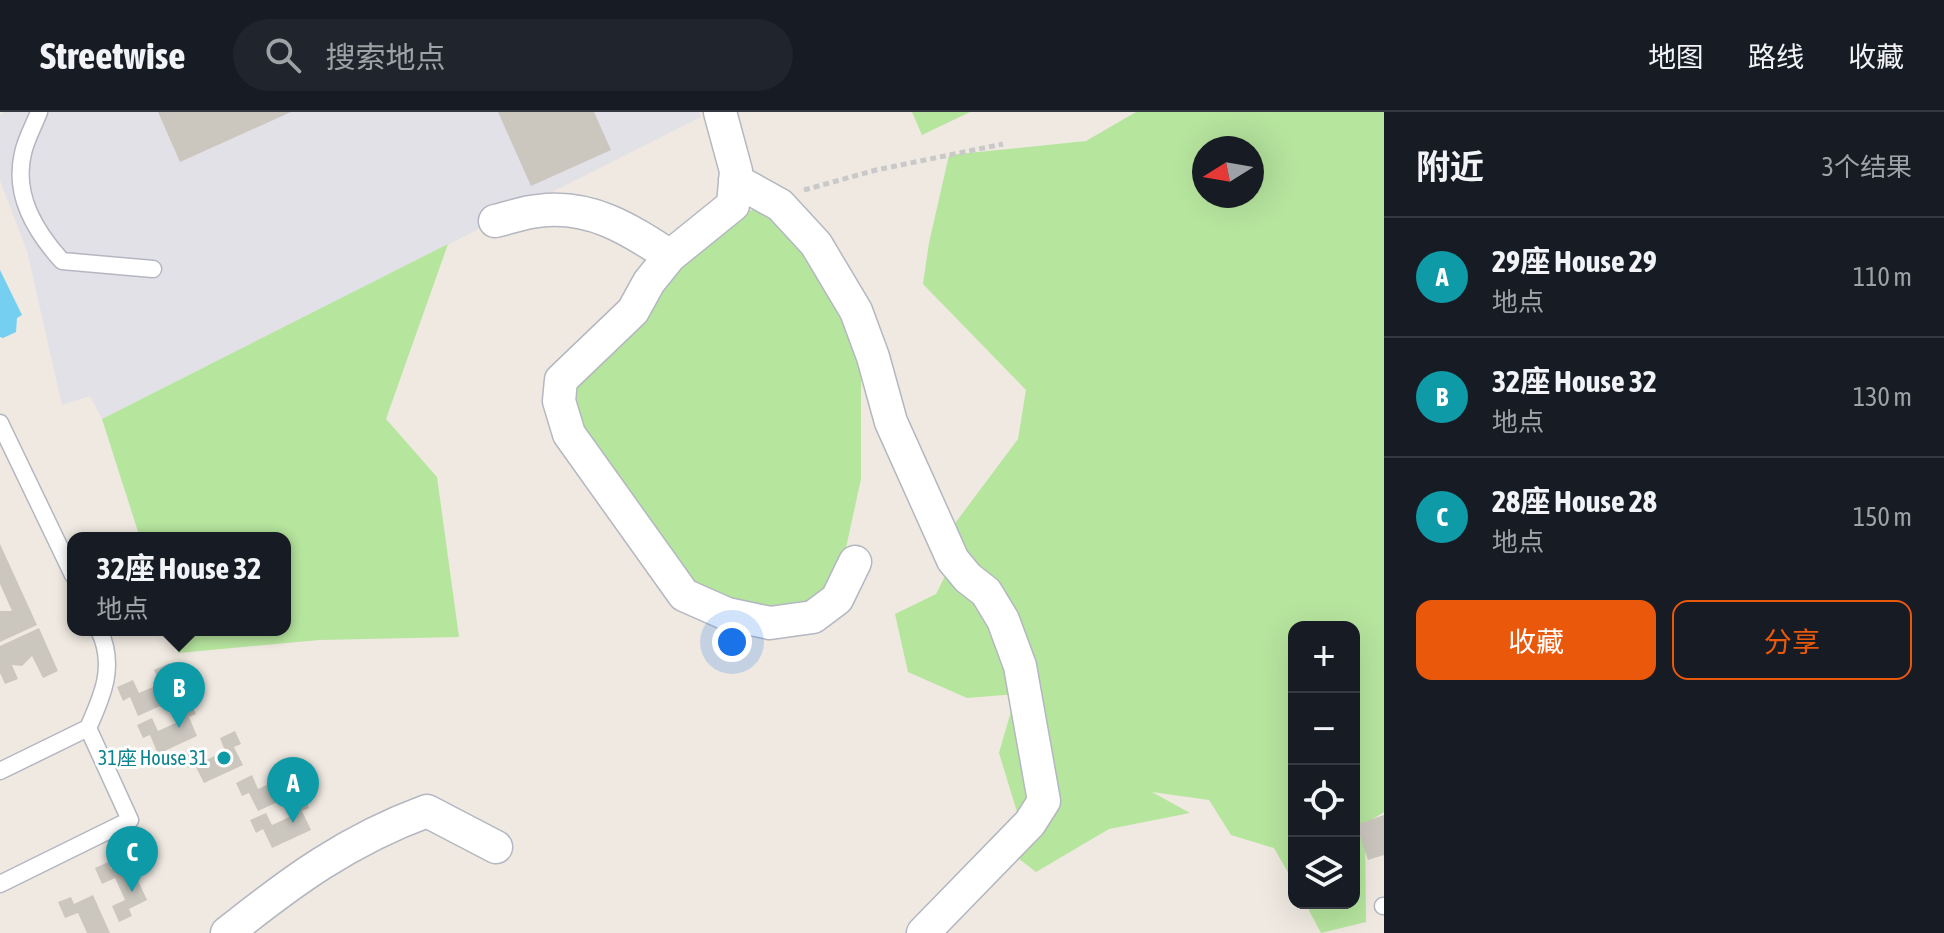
<!DOCTYPE html>
<html lang="zh">
<head>
<meta charset="utf-8">
<style>
	body { margin:0; font-family:"Asap Condensed","Noto Sans SC",sans-serif; background:#20242c; color:#f1f3f6 }
	.controls { position:absolute; right:24px; bottom:24px; display:grid; overflow:hidden; border-radius:16px; box-shadow:0 8px 32px #0002 }
	.controls button { width:72px; height:72px; display:grid; place-items:center; padding:0; border:0; border-bottom:2px solid #363941; background:#171b24; color:#f1f3f6; font:40px sans-serif }
	.compass { position:absolute; left:1192px; top:24px; width:72px; height:72px; border-radius:50%; background:#171b24; box-shadow:0 8px 32px #0002; rotate:259deg }
	.you { position:absolute; left:732px; top:530px; width:28px; height:28px; margin:-20px; border:6px solid #fff; border-radius:50%; background:#1a73e8; box-shadow:0 0 0 12px #1a73e833 }
	.badge { display:grid; place-items:center; width:52px; height:52px; border-radius:50%; background:#ea580c; color:#fff; font-size:26px; font-weight:700 }
	.pin { position:absolute; translate:-50% -66px; filter:drop-shadow(0 2px 4px #0008) }
	.pin::after { content:''; position:absolute; top:42px; width:28px; height:24px; background:inherit; clip-path:polygon(0 0,100% 0,50% 100%) }
	.popup { position:absolute; left:67px; top:420px; width:224px; height:104px; box-sizing:border-box; display:grid; place-content:center; border-radius:16px; background:#171b24; filter:drop-shadow(0 2px 6px #0005); font-size:26px; white-space:nowrap; color:#9ea1a6 }
	.popup b { font-size:30px; color:#f1f3f6 }
	.popup::after { content:''; position:absolute; left:50%; top:100%; margin-left:-16px; border:16px solid transparent; border-top-color:#171b24 }
	.list { margin:0; padding:0; list-style:none }
	h2 { display:flex; justify-content:space-between; align-items:center; height:104px; margin:0; padding:0 32px; font-size:34px }
	h2 small { font-size:26px; font-weight:400; color:#9ea1a6 }
	.list li { display:grid; grid-template-columns:52px 1fr auto; gap:24px; align-items:center; box-sizing:border-box; height:120px; padding:0 32px; border-top:2px solid #363941 }
	.list b { display:block; font-size:30px; white-space:nowrap }
	.list p { margin:0; font-size:26px; white-space:nowrap; color:#9ea1a6 }
	.list em { font-size:26px; font-style:normal; color:#9ea1a6 }
	.actions { display:flex; gap:16px; padding:24px 32px }
	.actions a { flex:1; padding:18px 0; border:2px solid #ea580c; border-radius:16px; text-align:center; font-size:28px; color:#ea580c }
	.actions .main { background:#ea580c; color:#fff }
	.icon { flex:none; width:44px; height:44px; fill:none; stroke:currentColor; stroke-width:2; stroke-linecap:round; stroke-linejoin:round }
	.map { position:relative; flex:none; width:1384px; height:821px; overflow:hidden }
	header { display:flex; align-items:center; gap:48px; box-sizing:border-box; height:112px; padding:0 40px; background:#171b24; border-bottom:2px solid #363941 }
	header strong { font-size:38px }
	nav { display:flex; gap:44px; margin-inline-start:auto; font-size:28px }
	.search { width:560px; height:72px; background:#20242c; display:flex; align-items:center; gap:20px; box-sizing:border-box; padding:0 28px; border-radius:44px; color:#9ea1a6; font-size:30px }
	main { display:flex }
	aside { flex:1; background:#171b24 }
	.map>svg:first-child { display:block }
</style>
</head>
<body>
<header>
<strong>Streetwise</strong>
<div class="search"><svg class="icon" aria-label="search" viewBox="0 0 24 24"><circle cx="10" cy="10" r="6"/><path d="M15 15l6 6"/></svg>搜索地点</div>
<nav><a>地图</a><a>路线</a><a>收藏</a></nav>
</header>
<main>
<div class="map">
<svg width="1384" height="821" viewBox="0 0 1384 821">
	<rect width="100%" height="100%" fill="#efe9e1"/>
	<path fill="#e3e1e8" d="M 3,0 L 699,0 L 701,5 L 102,307 L 90,284 L 62,293 L 27,139 L 0,69 L 0,4 Z"/>
	<path fill="#b6e59e" fill-rule="evenodd" d="M 912,0 L 970,0 L 922,23 Z
		M 1136,0 L 1384,0 L 1384,700 L 1365,712 L 1366,810 L 1321,821 L 1305,791 L 1354,791 L 1354,515 L 1294,515 L 1294,771 L 1274,736 L 1231,723 L 1209,688 L 1152,680 L 1190,701 L 1109,717 L 1036,760 L 1005,736 L 1017,700 L 999,641 L 1016,582 L 967,586 L 908,560 L 895,502 L 936,482 L 953,448 L 953,414 L 1018,327 L 1026,278 L 923,172 L 929,131 L 949,43 L 1086,29 ZM 1204,36 L 1252,36 L 1252,84 L 1204,84 Z
		M 762,97 L 806,140 L 844,205 L 861,249 L 861,367 L 844,445 L 827,479 L 808,493 L 771,498 L 731,490 L 693,472 L 581,316 L 572,288 L 574,274 L 679,153 L 745,99 Z
		M 448,132 L 386,307 L 437,365 L 459,525 L 319,528 L 178,541 L 178,518 L 285,518 L 285,426 L 179,426 L 178,422 L 162,426 L 140,426 L 102,307 Z"/>
	<path fill="#75cff0" d="M 0,158 L 22,203 L 17,206 L 16,220 L 3,226 L 0,225 Z"/>
	<path fill="#cbc7bf" d="M 158,0 L 291,0 L 180,50 Z
		M 498,0 L 594,0 L 611,38 L 531,74 Z
		M 0,432 L 37,513 L 0,530 L 0,499 L 12,499 L 0,472 Z
		M 39,516 L 58,559 L 43,566 L 32,544 L 22,554 L 12,553 L 18,567 L 5,572 L 0,561 L 0,534 Z
		M 170,551 L 176,564 L 169,567 L 178,586 L 138,604 L 130,585 L 123,589 L 117,575 L 133,568 L 139,581 L 160,572 L 154,558 Z
		M 190,589 L 196,602 L 189,605 L 197,624 L 158,642 L 150,623 L 143,626 L 137,613 L 152,606 L 158,619 L 180,609 L 174,596 Z
		M 235,619 L 241,632 L 234,635 L 243,653 L 204,671 L 195,653 L 188,656 L 182,643 L 198,636 L 204,649 L 225,639 L 220,626 Z
		M 289,646 L 295,660 L 288,663 L 297,681 L 258,699 L 249,681 L 242,684 L 236,671 L 252,663 L 258,677 L 280,667 L 274,654 Z
		M 303,683 L 309,696 L 302,699 L 311,718 L 272,736 L 263,717 L 256,721 L 250,708 L 266,701 L 272,713 L 294,703 L 288,690 Z
		M 1384,703 L 1384,743 L 1368,748 L 1356,713 Z
		M 129,749 L 147,788 L 129,797 L 132,804 L 119,810 L 112,794 L 125,788 L 115,766 L 102,772 L 95,756 L 108,750 L 111,757 Z
		M 93,783 L 110,821 L 87,821 L 78,801 L 65,806 L 58,790 L 71,785 L 74,792 Z"/>
	<g fill="none" stroke-linecap="round" stroke-linejoin="round">
		<g stroke="#b4b7c1" stroke-width="19">
			<path id="service" d="M 39,0 C 34,13 26,27 23,41 C 13,83 35,119 62,149 L 153,157
				M 0,311 L 73,463
				M 0,659 L 88,616
				M 0,772 L 130,708 L 88,616 C 103,583 116,553 99,518
				M 1383,794 L 1384,794"/>
		</g>
		<g stroke="#b4b7c1" stroke-width="35">
			<path id="minor" d="M 720,0 L 736,59 L 733,93 L 670,144 L 649,170 L 633,199 L 561,268 L 559,289 L 569,322 L 684,483 L 727,502 L 770,511 L 813,505 L 837,487 L 855,450
				M 735,68 L 780,93 L 816,132 L 856,199 L 873,245 L 891,310 L 953,448 L 968,466 L 986,480 L 1003,508 L 1020,554 L 1044,689 L 1030,711 L 923,821
				M 495,109 C 509,106 524,100 538,99 C 590,92 629,117 670,144
				M 227,821 C 292,769 348,728 427,699 L 496,735"/>
		</g>
		<path stroke="#c9c9c9" stroke-width="5" stroke-dasharray="6 4" stroke-linecap="butt" d="M 804,78 L 876,58 L 1003,32"/>
		<use href="#service" stroke="#fff" stroke-width="16"/>
		<use href="#minor" stroke="#fff" stroke-width="32"/>
	</g>
	<circle fill="#0f9aa8" stroke="#fff" stroke-width="3" cx="224" cy="646" r="8"/>
	<g text-anchor="middle" stroke-width="6" stroke-linejoin="round" paint-order="stroke">
		<g font-size="20" fill="#0d838f" stroke="#fff" text-anchor="end">
			<text x="208" y="653">31座 House 31</text>
		</g>
	</g>
</svg>
<div class="controls">
<button>+</button>
<button>−</button>
<button><svg class="icon" aria-label="locate" viewBox="0 0 24 24"><circle cx="12" cy="12" r="6"/><path d="M12 2v4M12 18v4M2 12h4M18 12h4"/></svg></button>
<button><svg class="icon" aria-label="layers" viewBox="0 0 24 24"><path d="M12 4l9 5-9 5-9-5zM3 14l9 5 9-5"/></svg></button>
</div>
<svg class="compass" viewBox="-18 -18 36 36"><path d="M0-13l5 13h-10z" fill="#e53935"/><path d="M0 13l5-13h-10z" fill="#9ea1a6"/></svg>
<div class="you"></div>
<div class="pin badge" style="left:293px;top:711px;background:#0f9aa8">A</div>
<div class="pin badge" style="left:179px;top:616px;background:#0f9aa8">B</div>
<div class="popup"><b>32座 House 32</b>地点</div>
<div class="pin badge" style="left:132px;top:780px;background:#0f9aa8">C</div>
</div>
<aside>
<h2>附近<small>3个结果</small></h2>
<ul class="list">
<li><span class="badge" style="background:#0f9aa8">A</span><div><b>29座 House 29</b><p>地点</p></div><em>110 m</em></li>
<li><span class="badge" style="background:#0f9aa8">B</span><div><b>32座 House 32</b><p>地点</p></div><em>130 m</em></li>
<li><span class="badge" style="background:#0f9aa8">C</span><div><b>28座 House 28</b><p>地点</p></div><em>150 m</em></li>
</ul>
<div class="actions"><a class="main">收藏</a><a>分享</a></div>
</aside>
</main>
</body>
</html>
